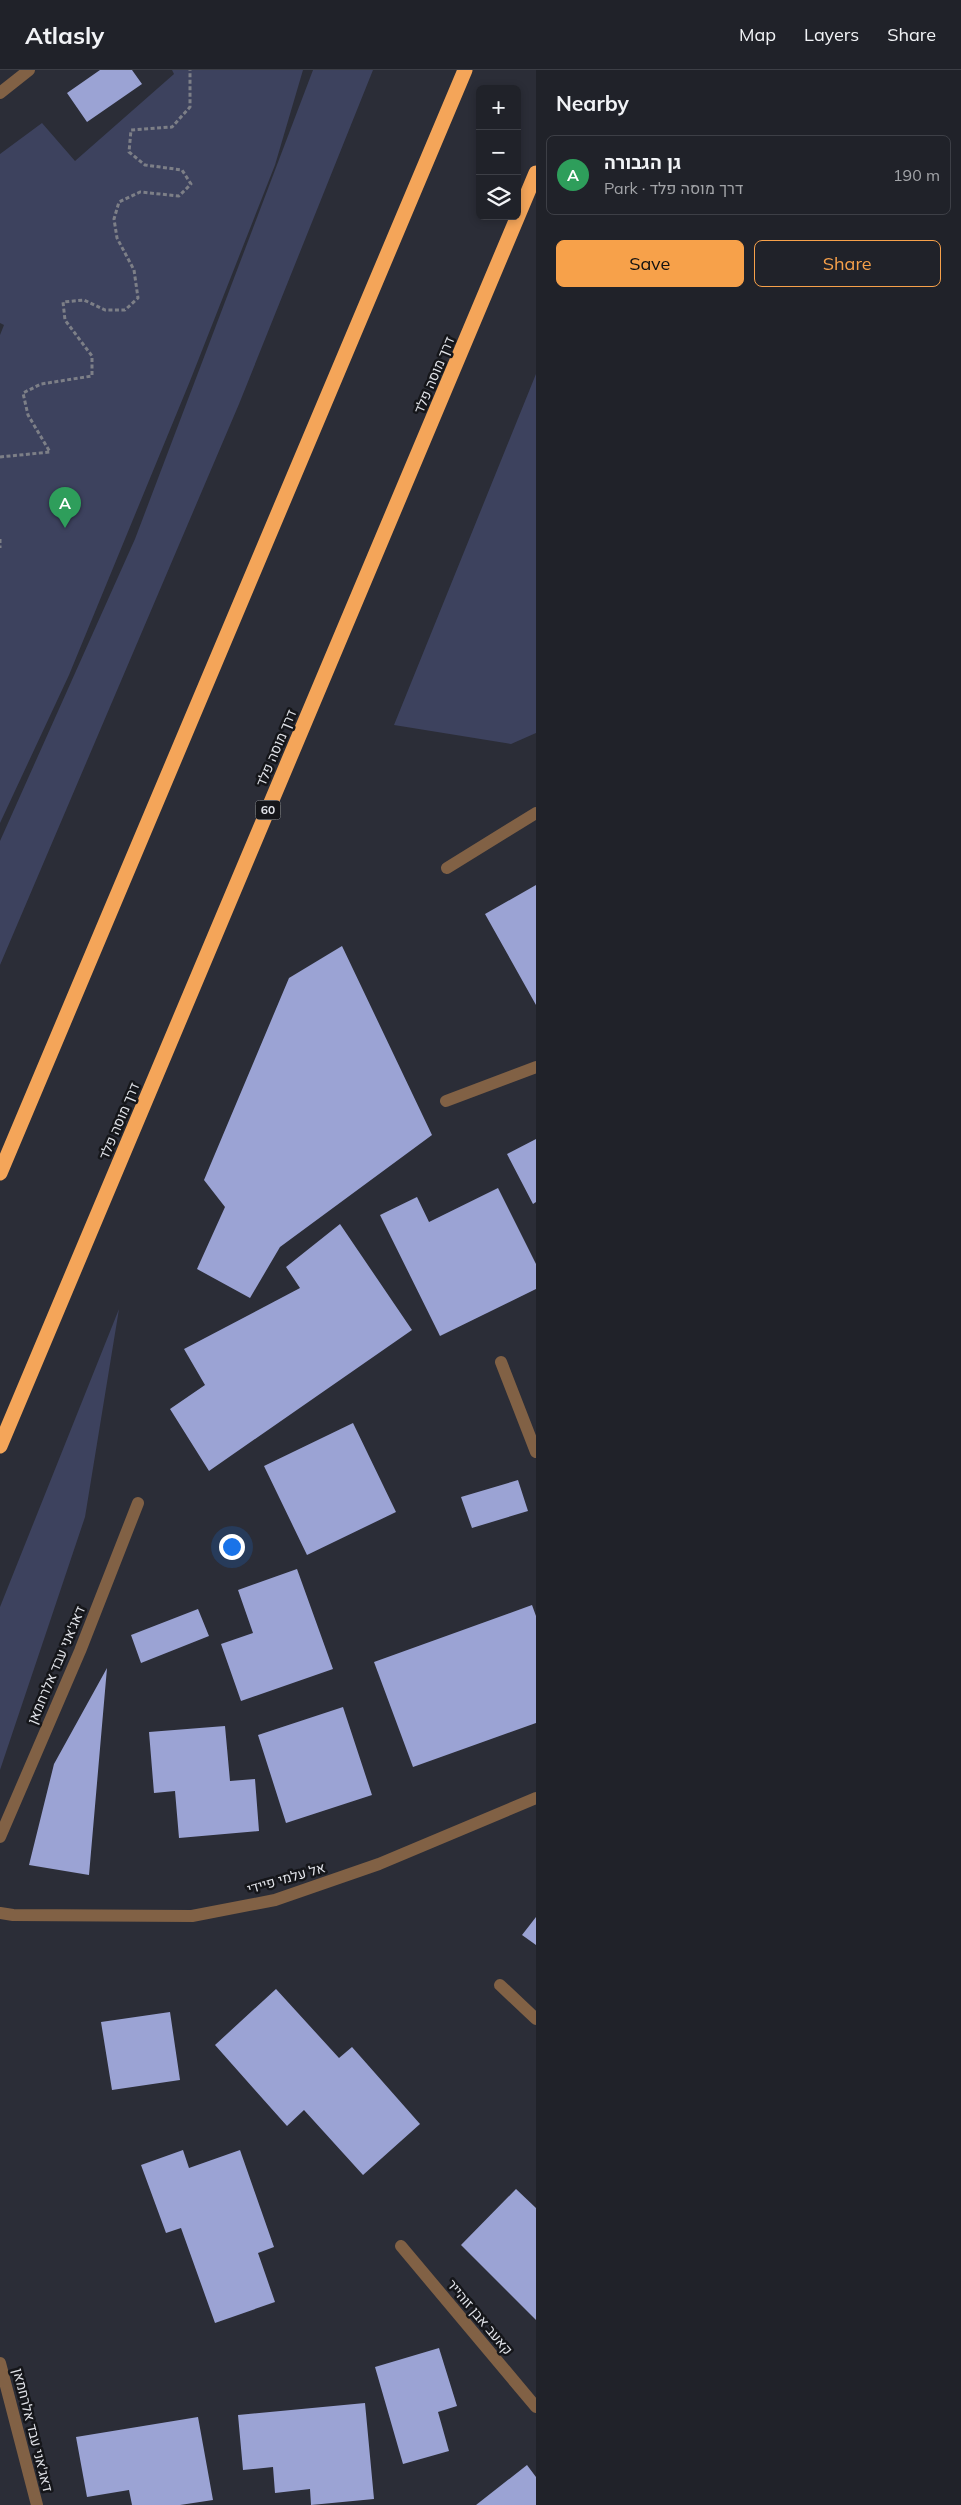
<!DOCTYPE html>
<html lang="en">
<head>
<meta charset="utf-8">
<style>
	body { margin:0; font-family:Mulish,Heebo,sans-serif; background:#282a31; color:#f1f3f6 }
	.controls { position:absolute; right:15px; top:15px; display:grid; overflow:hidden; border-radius:8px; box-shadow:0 2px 8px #0003 }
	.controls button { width:45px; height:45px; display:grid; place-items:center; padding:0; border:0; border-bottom:1px solid #3d3f46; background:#202229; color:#f1f3f6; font:25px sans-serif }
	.you { position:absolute; left:231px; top:1476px; width:18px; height:18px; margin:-12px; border:4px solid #fff; border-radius:50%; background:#1a73e8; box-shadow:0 0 0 8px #1a73e833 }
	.badge { display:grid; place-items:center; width:32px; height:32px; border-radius:50%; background:#f7a14a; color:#fff; font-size:16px; font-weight:700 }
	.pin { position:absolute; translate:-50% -41px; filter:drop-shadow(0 1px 2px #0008) }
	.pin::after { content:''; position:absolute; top:26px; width:18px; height:15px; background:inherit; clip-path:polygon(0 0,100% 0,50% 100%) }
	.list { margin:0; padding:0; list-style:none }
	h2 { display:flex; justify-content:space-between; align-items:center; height:65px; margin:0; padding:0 20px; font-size:21px }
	h2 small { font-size:16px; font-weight:400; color:#a2a4a8 }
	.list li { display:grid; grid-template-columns:32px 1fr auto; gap:15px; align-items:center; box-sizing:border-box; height:80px; margin:0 10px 10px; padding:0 10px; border:1px solid #3d3f46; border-radius:8px }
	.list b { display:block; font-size:19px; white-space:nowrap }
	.list p { margin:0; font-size:16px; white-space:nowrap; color:#a2a4a8 }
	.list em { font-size:16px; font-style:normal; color:#a2a4a8 }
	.actions { display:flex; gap:10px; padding:15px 20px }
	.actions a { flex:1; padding:11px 0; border:1px solid #f7a14a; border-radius:8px; text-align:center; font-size:18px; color:#f7a14a }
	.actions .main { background:#f7a14a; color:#111 }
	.icon { flex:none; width:28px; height:28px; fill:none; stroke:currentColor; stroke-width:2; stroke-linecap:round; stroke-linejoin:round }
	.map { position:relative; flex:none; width:536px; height:2435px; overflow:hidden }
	header { display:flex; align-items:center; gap:30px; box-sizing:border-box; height:70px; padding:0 25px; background:#202229; border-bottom:1px solid #3d3f46 }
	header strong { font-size:24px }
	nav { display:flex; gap:28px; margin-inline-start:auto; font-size:18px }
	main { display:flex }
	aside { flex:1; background:#202229 }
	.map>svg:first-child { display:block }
</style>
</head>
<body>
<header>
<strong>Atlasly</strong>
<nav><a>Map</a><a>Layers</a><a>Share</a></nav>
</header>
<main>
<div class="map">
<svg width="536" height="2435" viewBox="0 0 536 2435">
	<rect width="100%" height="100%" fill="#2b2d37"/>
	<path fill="#3d425e" d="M 172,0 L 303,0 L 275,95 L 190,311 L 69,605 L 0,753 L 0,265 L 4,255 L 0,253 L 0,84 L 42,53 L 75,91 L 174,4 Z
		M 313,0 L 373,0 L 239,334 L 0,895 L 0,771 L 135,469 Z
		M 536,304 L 536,663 L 511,674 L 394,655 Z
		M 119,1239 L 85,1447 L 0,1700 L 0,1537 Z"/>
	<path fill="#9ba3d4" d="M 100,0 L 132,0 L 142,14 L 87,52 L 67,23 Z
		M 536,815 L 536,935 L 485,844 Z
		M 342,876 L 432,1065 L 280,1177 L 250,1228 L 197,1199 L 225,1137 L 204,1110 L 289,908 Z
		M 536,1069 L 536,1132 L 533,1134 L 507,1084 Z
		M 498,1118 L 536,1194 L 536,1219 L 440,1266 L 380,1145 L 417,1127 L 429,1152 Z
		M 340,1154 L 412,1260 L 209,1401 L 170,1339 L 205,1315 L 184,1279 L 300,1218 L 286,1197 Z
		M 353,1353 L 396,1442 L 307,1485 L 264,1396 Z
		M 518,1410 L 528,1441 L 472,1458 L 461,1427 Z
		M 297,1499 L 333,1599 L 241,1631 L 221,1574 L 253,1563 L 238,1520 Z
		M 532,1535 L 536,1546 L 536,1653 L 413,1697 L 374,1592 Z
		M 198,1539 L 209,1566 L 141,1593 L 131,1565 Z
		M 107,1598 L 89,1805 L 29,1795 L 54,1694 Z
		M 343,1637 L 372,1725 L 286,1753 L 258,1665 Z
		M 225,1656 L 230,1711 L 255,1709 L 259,1761 L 179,1768 L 175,1721 L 154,1723 L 149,1662 Z
		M 536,1847 L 536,1875 L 522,1865 Z
		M 276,1919 L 339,1988 L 352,1977 L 420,2054 L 363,2105 L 304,2040 L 287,2056 L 215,1975 Z
		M 170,1942 L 180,2010 L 112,2020 L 101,1952 Z
		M 183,2080 L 189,2098 L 240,2080 L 274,2177 L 258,2183 L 275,2232 L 215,2253 L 181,2158 L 166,2163 L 141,2095 Z
		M 516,2119 L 536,2138 L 536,2250 L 461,2175 Z
		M 439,2278 L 457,2336 L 438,2342 L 449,2381 L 403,2394 L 375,2297 Z
		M 365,2333 L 374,2429 L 311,2435 L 310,2419 L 275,2423 L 273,2397 L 243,2400 L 238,2345 Z
		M 198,2347 L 213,2430 L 180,2435 L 132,2435 L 129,2420 L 87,2427 L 76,2367 Z
		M 527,2395 L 536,2407 L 536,2435 L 476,2435 Z"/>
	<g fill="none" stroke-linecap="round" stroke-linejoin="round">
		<path stroke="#7d7f87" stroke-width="3" stroke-dasharray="4 2.5" stroke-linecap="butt" d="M 0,387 L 50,382 L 28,345 L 23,323 L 41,314 L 92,306 L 92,286 L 65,250 L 63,232 L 84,230 L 105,240 L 125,240 L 138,228 L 134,200 L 117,168 L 114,149 L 119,132 L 140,122 L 179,126 L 191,114 L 182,100 L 145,95 L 129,82 L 131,60 L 172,57 L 190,37 L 190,0
			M 0,469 L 0,478"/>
		<path stroke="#816145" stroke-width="12" d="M 446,1031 L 536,997"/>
		<path stroke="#816145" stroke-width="12" d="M 0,23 L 29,0
			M 447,798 L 536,743
			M 501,1292 L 536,1382
			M 0,1767 L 80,1581 L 138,1433
			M 0,1843 L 13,1845 L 192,1846 L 275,1830 L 379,1794 L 536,1728
			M 500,1915 L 536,1949
			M 401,2176 L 536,2337
			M 0,2293 L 37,2435"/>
		<path stroke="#f4a559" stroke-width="15" d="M 0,1103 L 465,0
			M 0,1376 L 536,103"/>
	</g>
	<g text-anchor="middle" stroke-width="5" stroke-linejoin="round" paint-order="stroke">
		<rect fill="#15161a" stroke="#a4a6ab" stroke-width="1" x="255.5" y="730.5" width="25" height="19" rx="4"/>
		<g font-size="12" font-weight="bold" fill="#e1e3e9">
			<text x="268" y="744">60</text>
		</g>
		<g font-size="14" fill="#e1e3e9" stroke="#15161a">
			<text transform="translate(434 305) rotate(-67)" y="5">דרך מוסה פלד</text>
			<text transform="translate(276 678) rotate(-67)" y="5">דרך מוסה פלד</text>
			<text transform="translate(119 1051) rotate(-67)" y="5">דרך מוסה פלד</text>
			<text transform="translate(56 1595) rotate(-67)" y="5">דאג'אני עבד אלרחמאן</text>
			<text transform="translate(286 1808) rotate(-16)" y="5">אל עלמי פיידי</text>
			<text transform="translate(480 2247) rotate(50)" y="5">קאעב אבן זוהייר</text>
			<text transform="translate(33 2360) rotate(76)" y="5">דאג'אני עבד אלרחמאן</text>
		</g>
	</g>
</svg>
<div class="controls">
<button>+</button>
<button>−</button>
<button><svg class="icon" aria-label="layers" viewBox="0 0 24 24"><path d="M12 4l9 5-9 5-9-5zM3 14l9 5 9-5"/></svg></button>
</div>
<div class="you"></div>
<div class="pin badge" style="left:65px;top:458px;background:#2e9e5b">A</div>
</div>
<aside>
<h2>Nearby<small></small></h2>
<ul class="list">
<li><span class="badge" style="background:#2e9e5b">A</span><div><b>גן הגבורה</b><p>Park · דרך מוסה פלד</p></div><em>190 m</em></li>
</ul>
<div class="actions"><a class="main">Save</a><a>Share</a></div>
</aside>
</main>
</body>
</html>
